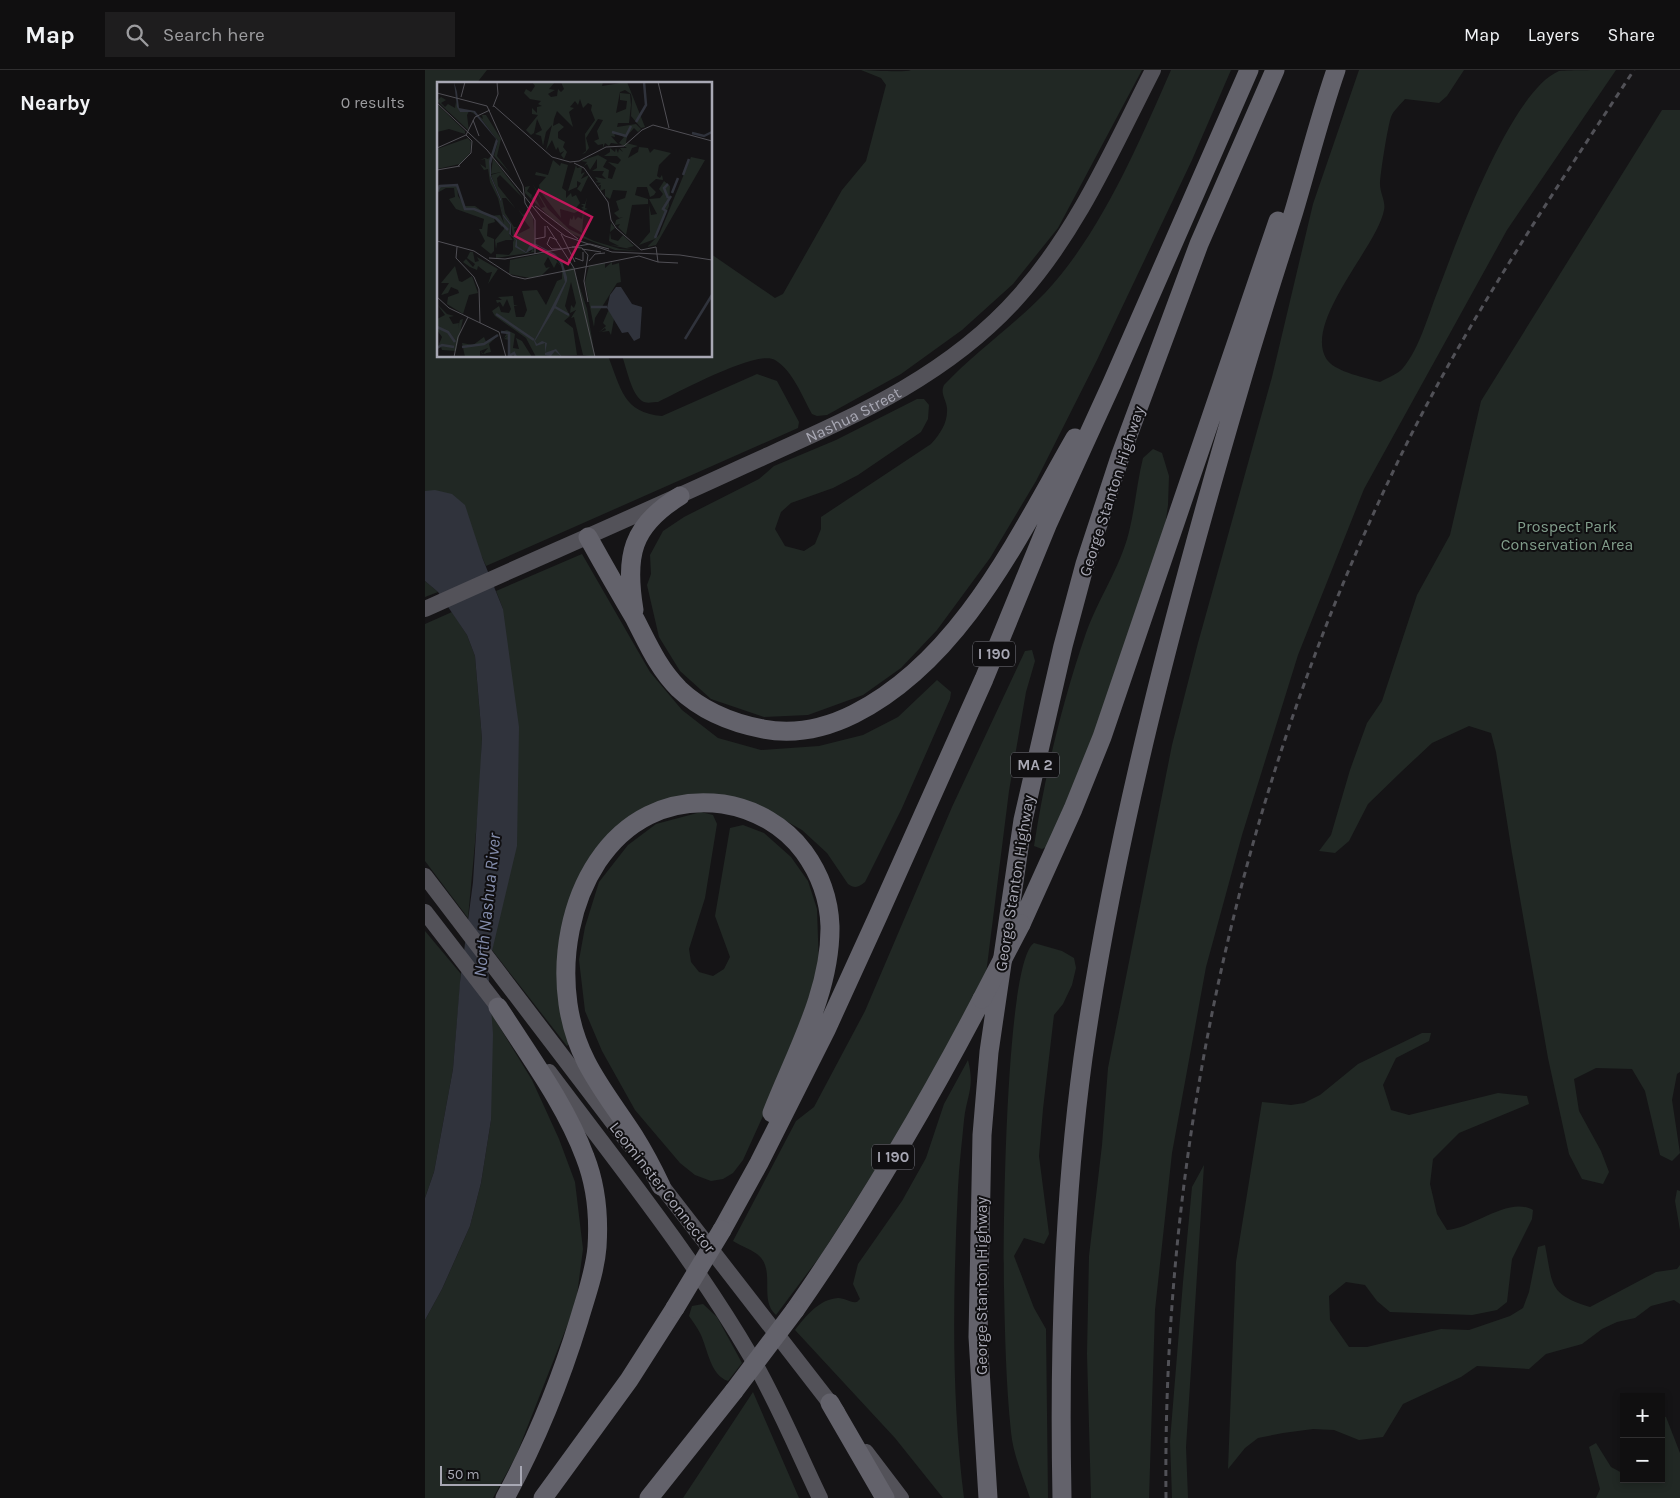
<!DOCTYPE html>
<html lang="en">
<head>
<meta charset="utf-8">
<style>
	body { margin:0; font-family:Karla,sans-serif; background:#1e1d1e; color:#f1f3f6 }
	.controls { position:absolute; right:15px; bottom:15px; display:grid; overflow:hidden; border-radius:0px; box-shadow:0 2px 8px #0003 }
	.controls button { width:45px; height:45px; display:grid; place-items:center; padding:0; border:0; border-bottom:1px solid #302f30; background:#100f10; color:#f1f3f6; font:25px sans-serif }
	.scale { position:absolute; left:15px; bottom:12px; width:82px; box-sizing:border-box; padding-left:5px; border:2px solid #a8a8b4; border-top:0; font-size:14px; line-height:18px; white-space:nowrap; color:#a8a8b4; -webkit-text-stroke:4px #100f11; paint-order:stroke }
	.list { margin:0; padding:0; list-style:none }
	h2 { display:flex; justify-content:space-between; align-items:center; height:65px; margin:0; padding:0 20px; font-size:21px }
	h2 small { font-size:16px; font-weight:400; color:#9c9c9f }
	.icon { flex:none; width:28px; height:28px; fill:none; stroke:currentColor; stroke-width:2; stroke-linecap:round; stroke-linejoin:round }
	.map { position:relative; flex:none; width:1255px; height:1428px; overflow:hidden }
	header { display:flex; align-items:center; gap:30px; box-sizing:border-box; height:70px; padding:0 25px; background:#100f10; border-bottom:1px solid #302f30 }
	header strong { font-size:24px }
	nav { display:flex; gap:28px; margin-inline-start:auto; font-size:18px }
	.search { width:350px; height:45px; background:#1e1d1e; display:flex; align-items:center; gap:12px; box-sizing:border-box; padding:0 18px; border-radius:0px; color:#9c9c9f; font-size:19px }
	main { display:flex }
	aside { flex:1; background:#100f10 }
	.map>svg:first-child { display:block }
</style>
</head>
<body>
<header>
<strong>Map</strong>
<div class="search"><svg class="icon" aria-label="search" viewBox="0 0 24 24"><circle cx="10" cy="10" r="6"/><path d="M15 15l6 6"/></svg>Search here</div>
<nav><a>Map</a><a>Layers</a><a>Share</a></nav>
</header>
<main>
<aside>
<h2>Nearby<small>0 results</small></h2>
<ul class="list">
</ul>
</aside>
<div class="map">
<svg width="1255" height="1428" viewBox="0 0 1255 1428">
	<rect width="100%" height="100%" fill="#151416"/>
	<path fill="#212824" d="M 0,0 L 62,0 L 51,14 L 14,14 L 14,286 L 183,286 C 196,318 198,343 237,346 L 332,304 L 352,311 L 374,352 L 373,358 L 61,496 L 57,487 L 0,460 Z
		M 436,0 C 447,0 478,3 486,0 L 717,0 L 633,158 L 588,214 L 537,260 L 476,304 L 402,345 L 392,346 L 387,344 C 377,326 368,301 350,290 C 333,279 254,322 233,332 C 228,332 221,334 217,331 C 206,323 202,299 197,286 L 286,286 L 286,184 L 350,228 L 358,224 L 417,120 L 441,91 L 461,15 L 456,8 Z
		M 746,0 L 806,0 L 767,90 L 672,290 L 611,411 L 565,488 L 512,560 L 476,598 L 438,625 L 383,645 L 339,647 L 286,629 L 255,601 L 234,567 L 222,515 L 226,504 L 225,485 L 238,461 L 259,447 L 334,409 L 349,396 L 411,370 L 492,329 L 499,329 L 504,335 L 503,349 L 496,362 L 433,405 L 408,418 L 366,433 L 356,442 L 350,459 L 360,476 L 379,481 L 390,474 L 396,459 L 396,447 L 506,374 C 515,364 523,353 522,338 C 521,329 515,324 519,315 C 550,282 588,256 620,223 C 676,163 713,75 746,0 Z
		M 934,0 L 1039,0 L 1022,26 L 1014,33 L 980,29 C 976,34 968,41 966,47 C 963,55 955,104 955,114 C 955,123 961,132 959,140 C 953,176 875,255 903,291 C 912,302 941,308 955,312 C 962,308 973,304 978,298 C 995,278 1004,242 1014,218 C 1033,168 1086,21 1134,1 C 1145,0 1177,0 1191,0 L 1082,160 L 939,419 L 873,585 L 817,765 L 781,897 L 747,1083 L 730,1240 L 724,1428 L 666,1428 L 662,1284 L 664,1186 L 677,1075 L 683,998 L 747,675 L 773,573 L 847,307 L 888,134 Z
		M 1237,40 L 1255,40 L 1255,1002 L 1252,1004 L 1247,1030 L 1255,1083 L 1247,1091 L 1235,1085 L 1220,1021 L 1207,999 L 1171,998 L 1149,1009 L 1154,1041 L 1176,1081 L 1184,1102 L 1178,1114 L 1157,1109 L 1144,1084 L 1123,988 L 1087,783 L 1071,682 L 1066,663 L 1044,656 L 1007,673 L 977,701 L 943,734 L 924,771 L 910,783 L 894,781 L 906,765 L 925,700 L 942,653 L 957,631 L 992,525 L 1025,465 L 1056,331 Z
		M 728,379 L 737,383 L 744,406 L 743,435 L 738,471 L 689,618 L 623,776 L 617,779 L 609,776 C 620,704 637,633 661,563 C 673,529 695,498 704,462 C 710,438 712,412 718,388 Z
		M 157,484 L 225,602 L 257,640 L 293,668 L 336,680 L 394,676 L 438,665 L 473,647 L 512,610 L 526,622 L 525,629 L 477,738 L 440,812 C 434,817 430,819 423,814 L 402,783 L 377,760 L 343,741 L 234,734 L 152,818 L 145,973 L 142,976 L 67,880 L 72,855 L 78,539 L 71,521 Z
		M 0,511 L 13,522 L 0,527 Z
		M 27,542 L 42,565 L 50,586 L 57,669 L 55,719 L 43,848 L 0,791 L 0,554 Z
		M 607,580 L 610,591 L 601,622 L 584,721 L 561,904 L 482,1050 L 396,1185 L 351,1245 C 333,1230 352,1199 332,1184 C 325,1179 316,1176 308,1171 L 371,1051 L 389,1037 L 440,941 L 527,737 L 600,581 Z
		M 276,742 L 288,745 L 292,754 L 280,828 L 264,879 L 266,892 L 274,902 L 288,906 L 299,899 L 305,887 L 290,846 L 305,758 L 318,755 L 339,763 L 366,787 L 383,811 L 392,839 L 394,898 L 358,1002 L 318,1090 L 308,1103 L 298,1109 L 286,1111 L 270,1105 L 255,1093 L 210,1040 L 177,981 L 160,941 L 154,890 L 160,857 L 174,812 L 203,775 L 231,754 Z
		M 0,861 L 36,904 L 28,999 L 9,1102 L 0,1128 Z
		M 609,873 L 637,881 L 649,888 L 651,898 L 647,915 L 638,934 L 629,945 L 618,1039 L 614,1086 L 624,1164 L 619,1174 L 599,1168 L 589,1186 L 609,1238 L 621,1259 L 623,1428 L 605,1428 C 598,1407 588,1384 586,1362 C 581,1314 580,1266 579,1218 C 578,1172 580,892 609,873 Z
		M 66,943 L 107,1010 L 134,1069 L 150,1112 L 158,1179 L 151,1233 L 91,1386 L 68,1428 L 0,1428 L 0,1250 L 17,1219 L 45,1156 L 56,1113 L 66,1050 Z
		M 997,963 L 1006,963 L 1004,971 L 971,988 L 958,1015 L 966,1040 L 984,1045 L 1073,1023 L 1102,1026 L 1104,1034 L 1034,1063 L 1008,1089 L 1005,1114 L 1012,1144 L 1022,1160 C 1049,1158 1083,1126 1108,1140 L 1107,1149 L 1087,1189 L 1082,1232 L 1072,1240 L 1047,1245 L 965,1242 L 952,1231 L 940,1215 L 921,1212 L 904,1226 L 905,1250 L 924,1277 L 942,1277 L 1016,1259 L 1044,1260 L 1085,1246 L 1098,1238 L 1104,1222 L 1113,1177 L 1120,1175 C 1128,1215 1123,1224 1165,1237 L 1231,1202 L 1252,1199 L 1255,1195 L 1255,1234 L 1249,1230 L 1226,1236 L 1210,1248 L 1192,1252 L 1177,1259 L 1157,1274 L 1121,1284 L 1104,1299 L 1052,1296 L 1036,1307 L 978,1334 L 958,1367 L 934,1370 L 909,1360 L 888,1359 L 858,1363 L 833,1368 L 820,1378 L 803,1399 L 811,1192 L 837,1032 L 866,1035 L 879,1033 L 895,1025 L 933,994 Z
		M 543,990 C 550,1018 542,1024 539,1050 C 537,1072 534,1095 533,1118 C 528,1221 526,1325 539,1428 L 518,1428 L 470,1368 L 370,1260 C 380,1247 394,1229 413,1228 C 420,1228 425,1233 432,1232 L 435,1229 L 428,1214 L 433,1194 L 477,1131 L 501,1088 L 519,1034 Z
		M 779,1095 L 761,1377 L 763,1428 L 747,1428 L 745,1371 L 758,1212 L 767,1117 Z
		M 1252,1120 L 1255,1121 L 1255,1160 L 1250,1131 Z
		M 278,1234 L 292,1247 L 317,1293 L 303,1311 C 285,1305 283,1279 275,1263 C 272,1257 268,1252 264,1246 L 267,1236 Z
		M 328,1322 L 374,1428 L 258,1428 Z
		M 1236,1346 L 1241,1347 L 1255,1383 L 1255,1428 L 1171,1428 L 1175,1419 L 1164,1377 L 1171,1373 L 1186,1397 L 1199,1404 L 1199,1409 L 1236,1409 L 1236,1398 L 1239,1393 L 1236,1386 Z"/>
	<path fill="#30333c" d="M 10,420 L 27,424 L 40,435 L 57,487 L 78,539 L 94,657 L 92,776 L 63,898 L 68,964 L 66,1050 L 56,1113 L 45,1156 L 17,1219 L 0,1250 L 0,1128 L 9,1102 L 28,999 L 35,912 L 48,812 L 57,669 L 50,586 L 42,565 L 13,522 L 0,511 L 0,421 Z"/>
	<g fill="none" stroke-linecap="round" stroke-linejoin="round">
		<g stroke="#535259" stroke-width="16">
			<path id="s1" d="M 0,539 C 106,491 213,445 319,396 C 418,351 520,310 594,226 C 653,160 688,78 728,0"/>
			<path d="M 0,806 L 205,1075"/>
			<path d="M 0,842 L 81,947"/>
			<path d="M 124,1002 C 193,1094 267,1186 325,1285 C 352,1331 372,1380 395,1428"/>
			<path d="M 229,1106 L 412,1342"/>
			<path d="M 441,1382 L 476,1428"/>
		</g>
		<path stroke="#63626b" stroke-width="19" d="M 163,467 C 178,494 194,522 210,549 C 223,574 233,598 254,619 C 277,641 307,653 338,659 C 370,665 401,658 429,644 C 536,590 593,467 650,368
			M 209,540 C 200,486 206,456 255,426
			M 596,854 L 648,739 L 677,667 L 853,151
			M 73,937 C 103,984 141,1035 160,1087 C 171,1115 174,1147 172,1177 C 170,1202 161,1226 154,1250 C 135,1312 111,1371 80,1428
			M 236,1116 C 228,1099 219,1082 209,1066 C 179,1020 151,990 143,934 C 129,836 184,719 298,734 C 330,739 360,756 379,782 C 395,804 404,828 405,856 C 406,921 370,984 347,1043
			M 297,1160 L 334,1093 L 401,960 L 453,846 L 559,609 L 623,453 L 687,313 L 824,0
			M 370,1240 C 439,1141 501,1036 557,929
			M 405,1333 L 460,1428
			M 118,1428 L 204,1310 L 250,1238
			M 224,1428 L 309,1321
			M 563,1428 L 553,1267 L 557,1065 L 564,982 L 598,750 L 638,576 L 660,494 L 696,384 L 774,174 L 850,0
			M 637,1428 C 634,1281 638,1134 658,988 C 690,763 751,534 815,316 C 832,257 851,199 869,141 C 883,94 895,46 911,0"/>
		<path stroke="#515157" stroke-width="3" stroke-dasharray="6 5" stroke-linecap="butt" d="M 741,1428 C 737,1062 821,695 985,367 C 1050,239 1130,120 1209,0"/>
		<path stroke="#63626b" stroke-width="19" d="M 557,929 L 596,854
			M 250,1238 L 297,1160
			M 309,1321 L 370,1240"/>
	</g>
	<g text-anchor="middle" stroke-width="4" stroke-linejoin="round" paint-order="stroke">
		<g fill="#100f11" stroke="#7a7a83" stroke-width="1">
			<rect x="548" y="571.5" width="42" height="25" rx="4"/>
			<rect x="586" y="682.5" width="48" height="25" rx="4"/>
			<rect x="447" y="1074.5" width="42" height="25" rx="4"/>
		</g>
		<g font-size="15" font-weight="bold" fill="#a8a8b4">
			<text x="569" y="589">I 190</text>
			<text x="610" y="700">MA 2</text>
			<text x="468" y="1092">I 190</text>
		</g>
		<g font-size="16" fill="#a8a8b4" stroke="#100f11">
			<text dy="6" stroke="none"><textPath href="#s1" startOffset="470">Nashua Street</textPath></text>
			<text transform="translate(686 421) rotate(-72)" y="6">George Stanton Highway</text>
			<text transform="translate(589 813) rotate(-81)" y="6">George Stanton Highway</text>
			<text transform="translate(238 1117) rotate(52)" y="6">Leominster Connector</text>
			<text transform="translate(556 1216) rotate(-90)" y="6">George Stanton Highway</text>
		</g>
		<g font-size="16" fill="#819d8b" stroke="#100f11">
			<text x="1142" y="462">Prospect Park<tspan x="1142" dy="18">Conservation Area</tspan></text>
		</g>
		<g font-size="18" font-style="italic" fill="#838cab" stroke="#100f11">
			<text transform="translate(62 835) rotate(-84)" y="6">North Nashua River</text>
		</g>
	</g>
	<g transform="translate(12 12)">
		<rect width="275" height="275" fill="#151416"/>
		<path d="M 95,0 L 118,0 L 112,7 L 118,8 L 111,12 L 114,15 L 120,14 L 121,7 L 124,10 L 127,7 L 124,0 L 166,0 L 165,4 L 190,0 L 208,45 L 204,46 L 194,34 L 195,17 L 194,12 L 188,8 L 183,10 L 179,31 L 189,27 L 190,19 L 183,18 L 183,11 L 193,12 L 194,23 L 192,41 L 181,41 L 180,45 L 199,42 L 204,47 L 201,50 L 197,46 L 190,54 L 189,61 L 201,64 L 195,66 L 191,76 L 201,70 L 202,65 L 211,66 L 213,71 L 217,67 L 234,71 L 222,83 L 220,94 L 223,96 L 225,93 L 226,98 L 219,97 L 212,103 L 219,110 L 217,113 L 213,115 L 210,105 L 200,105 L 198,113 L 211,117 L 211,122 L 195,123 L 189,153 L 181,145 L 183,142 L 178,143 L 179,138 L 186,135 L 182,136 L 177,131 L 182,128 L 179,119 L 188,116 L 190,109 L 176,108 L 173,117 L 168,114 L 168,107 L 163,109 L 164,103 L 160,104 L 164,101 L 158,100 L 161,99 L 158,95 L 169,97 L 165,93 L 167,89 L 155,89 L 160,86 L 160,77 L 153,88 L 150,82 L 147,84 L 150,80 L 144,79 L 164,72 L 161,73 L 170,78 L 166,85 L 172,88 L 171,96 L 175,97 L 179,86 L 171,80 L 181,82 L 184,78 L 180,74 L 167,74 L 173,70 L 173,66 L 178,70 L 179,66 L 181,71 L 182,67 L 186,70 L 183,66 L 190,66 L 182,61 L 187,55 L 177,50 L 178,55 L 174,54 L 181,62 L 174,61 L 172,64 L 168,61 L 166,66 L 166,62 L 161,63 L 157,59 L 162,57 L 160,49 L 166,38 L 161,37 L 149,56 L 152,66 L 148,71 L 145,72 L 149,69 L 148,52 L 158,38 L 154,28 L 155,23 L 151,21 L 146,26 L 143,17 L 141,23 L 138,19 L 133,25 L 137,26 L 132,30 L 136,45 L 120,29 L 117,37 L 116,44 L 122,41 L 127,45 L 121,50 L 121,56 L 128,60 L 126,65 L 130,70 L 127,77 L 124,73 L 127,69 L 123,71 L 121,65 L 119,68 L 115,58 L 109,68 L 115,43 L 109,50 L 106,64 L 104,54 L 98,52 L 105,48 L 100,37 L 97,51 L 94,53 L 89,48 L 101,33 L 95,32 L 95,26 L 100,31 L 100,25 L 105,24 L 101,22 L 104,19 L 93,17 L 87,11 L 89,7 L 94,10 L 98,4 ZM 4,15 L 9,18 L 4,21 L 8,25 L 11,22 L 18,26 L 19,20 L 23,30 L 35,29 L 39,33 L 32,29 L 30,33 L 32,49 L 0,19 ZM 0,22 L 28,49 L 28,52 L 12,47 L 0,50 ZM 45,33 L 49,33 L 64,57 L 60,74 L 73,91 L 57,74 L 61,59 L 42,34 L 46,37 ZM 31,56 L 34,60 L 33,71 L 23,82 L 0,87 L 0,67 ZM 53,75 L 53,94 L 64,120 L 66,134 L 73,143 L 72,152 L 77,160 L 74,142 L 66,132 L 64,117 L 55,96 L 54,93 L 64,90 L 54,92 L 56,76 L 86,116 L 63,93 L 60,96 L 61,104 L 79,127 L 69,116 L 65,116 L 68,131 L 77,145 L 80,145 L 77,147 L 79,153 L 93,146 L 87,138 L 82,141 L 87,136 L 81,127 L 86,133 L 92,128 L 96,134 L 98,162 L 88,170 L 94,170 L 96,165 L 97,170 L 59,176 L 59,172 L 72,173 L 76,168 L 76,158 L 69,158 L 60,161 L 59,167 L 58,158 L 67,147 L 67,141 L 65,145 L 57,136 L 58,140 L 51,142 L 50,154 L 57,157 L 57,169 L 54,172 L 44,164 L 48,159 L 42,147 L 45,147 L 47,137 L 19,127 L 12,117 L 18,115 L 17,106 L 9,106 L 0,111 L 0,103 L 20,103 L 21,114 L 28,124 L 38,124 L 52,134 L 63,133 L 67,141 L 61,116 L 53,100 L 51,87 L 47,88 L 43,82 L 49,86 L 48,77 L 43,78 L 48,76 L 51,77 ZM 254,75 L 268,78 L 219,163 L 210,165 L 222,153 ZM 116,78 L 123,84 L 124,81 L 131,83 L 125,106 L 129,109 L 129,116 L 134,111 L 135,115 L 139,113 L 143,121 L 139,126 L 142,129 L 137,131 L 141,132 L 123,127 L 124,136 L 103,109 L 102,103 L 109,95 L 98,93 L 99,90 L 111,93 ZM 139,83 L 140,86 L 145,85 L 144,92 L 148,90 L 144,97 L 152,93 L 144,110 L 140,107 L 144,101 L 140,99 L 140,105 L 131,109 ZM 227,99 L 233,104 L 232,124 L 218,157 L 202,163 L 213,150 L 212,123 L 214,133 L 220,132 L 212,117 L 223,116 L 226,112 L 222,107 ZM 95,101 L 111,127 L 132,147 L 157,159 L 183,167 L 203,169 L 178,168 L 135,152 L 117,139 L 88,111 L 88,105 L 93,104 L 90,109 L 95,113 L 94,117 L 97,114 L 104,126 L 108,125 ZM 150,115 L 148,126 L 151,127 L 147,128 L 145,151 L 132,143 L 133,136 L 135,138 L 137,133 L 138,138 L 141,135 L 145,137 L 146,131 L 143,129 L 147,127 L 144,126 L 147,124 L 144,122 L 148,122 ZM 174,141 L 178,146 L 173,150 L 174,157 L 181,159 L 186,153 L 197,164 L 190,166 L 198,168 L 173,163 L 182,164 L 172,159 ZM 33,170 L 36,170 L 38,180 L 42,179 L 40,175 L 61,187 L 51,202 L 55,190 L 50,191 L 41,184 L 40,188 L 33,185 L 26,180 L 29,177 L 36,185 L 38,182 L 30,176 ZM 112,170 L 126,186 L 120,180 L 117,186 L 111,175 L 107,182 L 109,186 L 113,185 L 105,193 L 93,196 L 72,192 L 73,178 ZM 175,180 L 175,183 L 182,181 L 184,200 L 180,201 L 158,236 L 157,245 L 148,200 L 152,184 L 168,181 L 168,186 ZM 18,184 L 22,199 L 25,200 L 35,194 L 41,211 L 32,213 L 26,232 L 10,222 L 11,215 L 22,211 L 21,208 L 14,205 L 11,211 L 4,213 L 12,201 L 4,201 ZM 136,185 L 150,227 L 158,275 L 146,273 L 137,235 L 134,236 L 139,228 L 133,231 L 134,223 L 137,226 L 139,221 L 134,200 L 128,224 L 133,234 L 127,239 L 136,246 L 140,273 L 99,275 L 89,256 L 58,234 L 55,229 L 62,224 L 64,230 L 72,231 L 74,227 L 70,217 L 66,225 L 63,220 L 60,221 L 59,218 L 65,218 L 61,215 L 76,214 L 77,223 L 81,223 L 77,224 L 79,235 L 87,235 L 90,228 L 85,209 L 100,208 L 109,223 L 120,199 L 125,197 L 125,190 ZM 0,222 L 10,232 L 17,234 L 12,235 L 16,242 L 22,241 L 21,246 L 23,238 L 26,237 L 19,269 L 5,268 L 4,265 L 0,267 L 5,255 L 0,248 L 0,237 L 8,233 ZM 172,227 L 177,237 L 174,253 L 172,249 L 164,250 L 169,248 L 168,246 L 161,251 L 169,244 L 166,241 ZM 70,248 L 78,252 L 76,266 L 82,267 L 79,256 L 85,259 L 95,275 L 72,275 L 72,258 L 67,257 L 71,254 L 67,256 L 70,251 L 64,250 ZM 62,252 L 52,262 L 54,270 L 45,272 L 44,269 L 46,272 L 51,266 L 43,269 L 43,275 L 28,275 L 25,261 L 36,263 L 47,255 L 49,260 Z" fill="#212824"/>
		<path d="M 17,0 L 20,10 L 22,26 L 38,29 L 61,59 L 54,82 L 54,94 L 64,117 L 66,132 L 74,142 L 74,153 L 80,158 L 80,164 L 89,170 L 94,161 L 99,162 L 118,172 L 125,179 L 130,195 L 130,199 L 118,226 L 98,259 L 100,262 L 105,259 L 110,261 L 108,271 L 119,267 L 125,275 L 118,269 L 114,274 L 108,273 L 108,261 L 99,264 L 97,259 L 128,200 L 124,183 L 119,175 L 101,164 L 89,171 L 78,165 L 79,158 L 72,152 L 73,143 L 66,134 L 64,120 L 53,94 L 52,79 L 59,57 L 36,30 L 23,30 L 20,25 ZM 179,205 L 184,205 L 195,222 L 205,225 L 203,256 L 197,259 L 191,250 L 185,251 L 170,226 L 173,213 Z" fill="#30333c"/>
		<path fill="none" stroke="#30333c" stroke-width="2.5" d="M 199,40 L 209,23 L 207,0M 175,50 L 189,54 L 194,44M 255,51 L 267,54 L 275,50M 246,93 L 252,77M 231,102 L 227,106 L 231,116M 0,109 L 3,104 L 20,103 L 28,127 L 37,127 L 59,136 L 71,148M 235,111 L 241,96M 218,156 L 229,129 L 226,127 L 234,114M 118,225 L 132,233M 154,225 L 170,225M 59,232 L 97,258M 0,245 L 11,250 L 18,260M 64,250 L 72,251 L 72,274 L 77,271 L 79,275M 248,257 L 275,213M 25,265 L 47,262 L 61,253M 0,266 L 5,263 L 17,265"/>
		<path fill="none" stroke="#504f55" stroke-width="1" d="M 221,0 L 232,46M 0,11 L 50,24 L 86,104 L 88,121 L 98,138 L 98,172M 24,15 L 28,0M 0,21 L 50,68 L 105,136 L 128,154 L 175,170 L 243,173 L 275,178M 57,24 L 115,75 L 133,80 L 142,79 L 169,65 L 187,64 L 205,48 L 216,43 L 275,59M 56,25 L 61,12 L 60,0M 36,38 L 42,54M 0,66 L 29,53 L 38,35 L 53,28M 137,81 L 147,86 L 171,120 L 174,138 L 179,146 L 204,168 L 219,165 L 221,180M 21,84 L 34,71 L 35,59 L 29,53M 0,88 L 23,84M 98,124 L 141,157M 110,144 L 137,186 L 158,275M 124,152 L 138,180M 98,157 L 108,155 L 108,144M 120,158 L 113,155 L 110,162 L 115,167 L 124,167M 0,159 L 37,169 L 75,194 L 88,197 L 202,174 L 221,180 L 241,181M 20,165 L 19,176 L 37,195 L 42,207 L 43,241M 135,165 L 145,166 L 151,173 L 147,199 L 151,220M 145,167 L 164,170M 52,176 L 68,177 L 153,162 L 172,167M 138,176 L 146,179 L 146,170M 152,179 L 158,172 L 168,171M 0,215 L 12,226 L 62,250 L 69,275M 17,275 L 21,255 L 31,235"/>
		<path fill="#c2185b" fill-opacity="0.15" stroke="#c2185b" stroke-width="2.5" d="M 102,108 L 155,135 L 131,182 L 78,154 Z"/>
		<rect width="275" height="275" fill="none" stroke="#a8a8b4" stroke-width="2.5"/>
	</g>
</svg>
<div class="controls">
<button>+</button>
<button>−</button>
</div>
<div class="scale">50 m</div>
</div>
</main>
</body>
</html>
